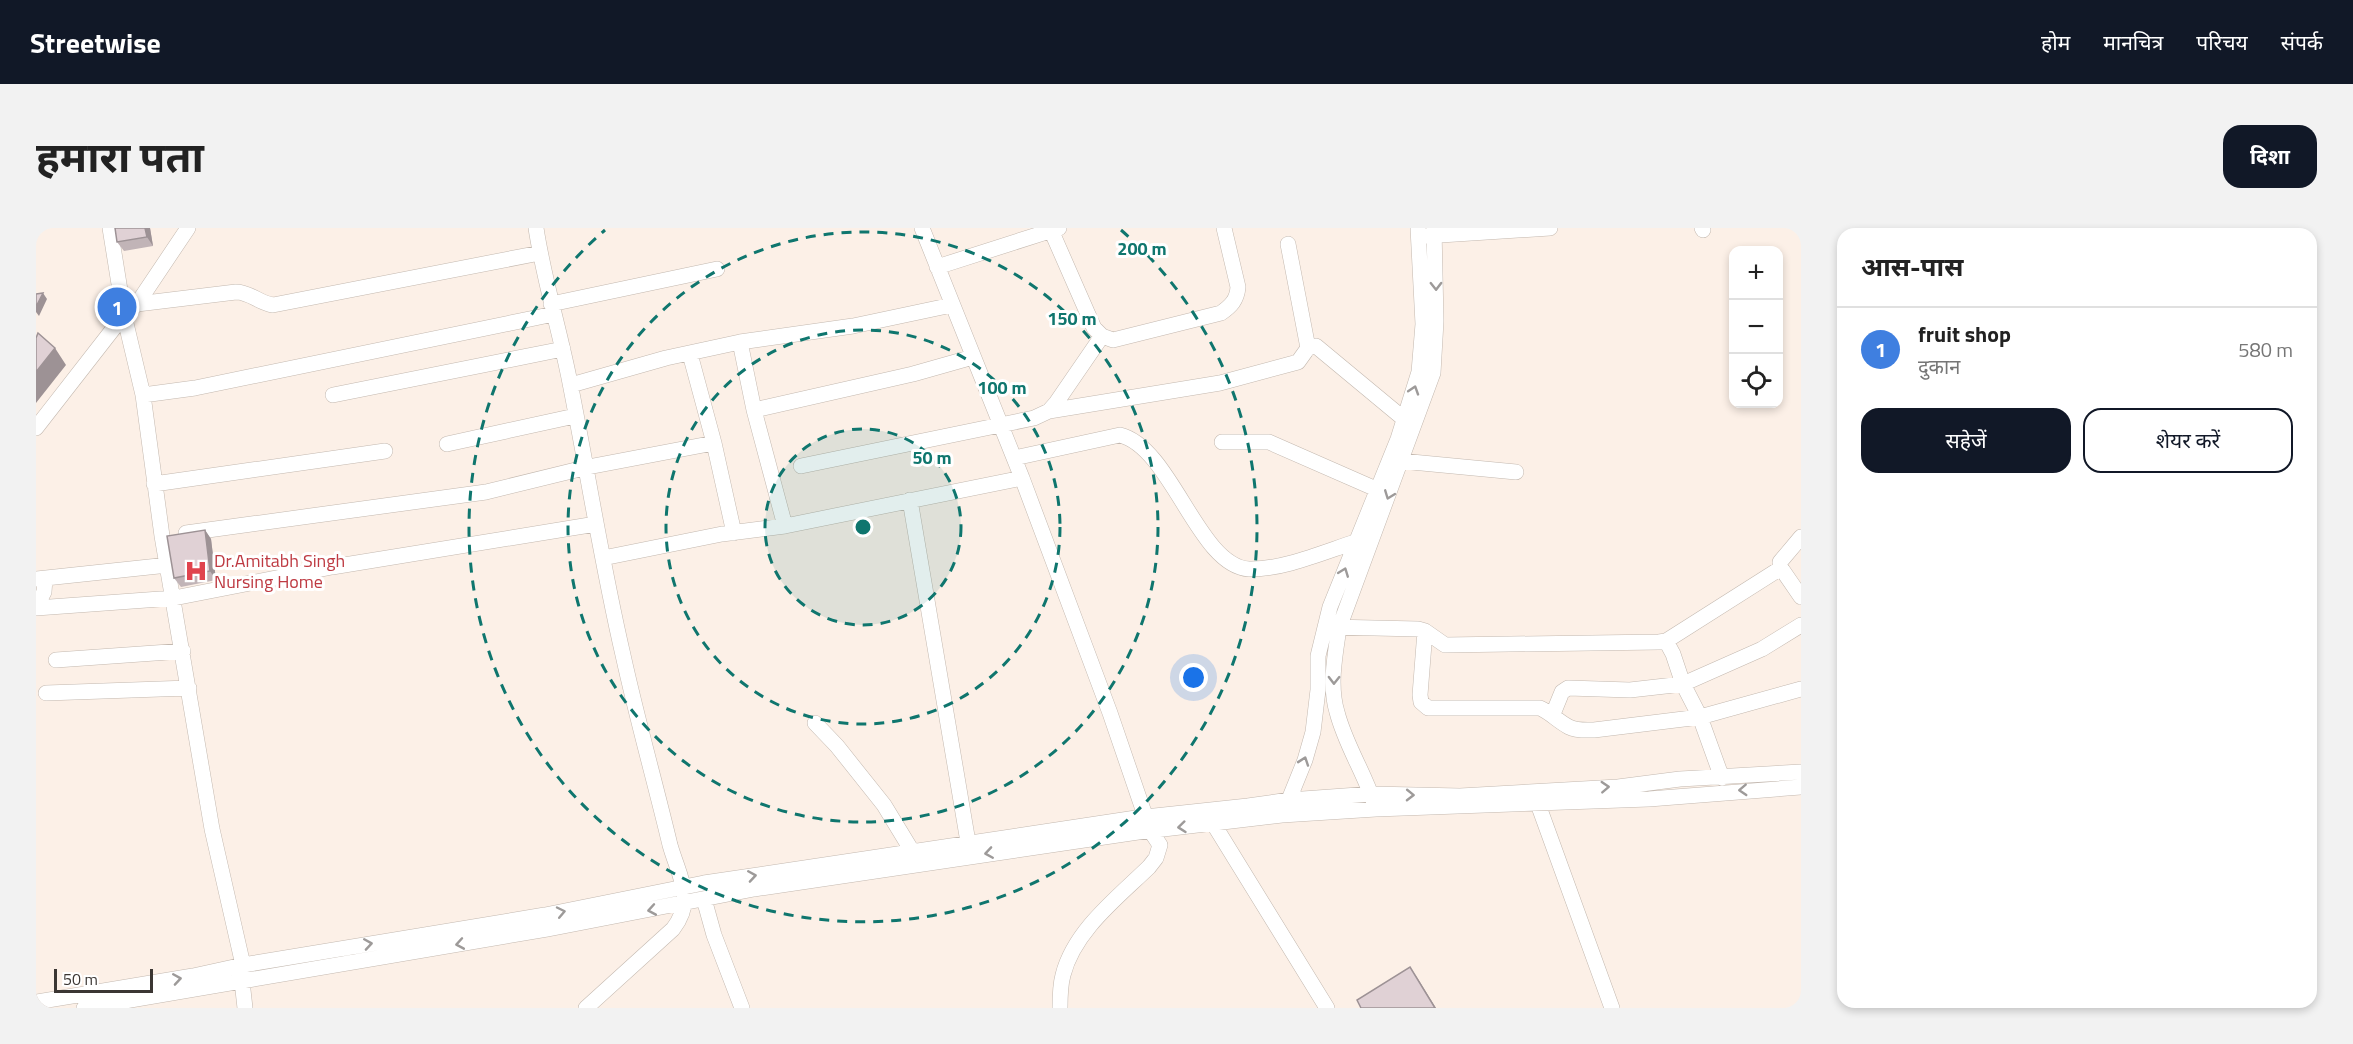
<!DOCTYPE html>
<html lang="hi">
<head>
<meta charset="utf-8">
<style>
	body { margin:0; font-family:"Titillium Web","Noto Sans Devanagari",sans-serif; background:#f2f2f2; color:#222 }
	.controls { position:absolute; right:18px; top:18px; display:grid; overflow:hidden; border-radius:12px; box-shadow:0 3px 9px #0003 }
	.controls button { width:54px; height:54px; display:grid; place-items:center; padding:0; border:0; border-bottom:2px solid #e0e0e0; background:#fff; color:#222; font:30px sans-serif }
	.scale { position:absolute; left:18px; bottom:15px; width:99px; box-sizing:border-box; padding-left:6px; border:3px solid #3b3633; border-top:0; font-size:16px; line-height:21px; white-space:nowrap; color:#3b3633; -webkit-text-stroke:4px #fff; paint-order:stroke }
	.you { position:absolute; left:1158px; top:450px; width:21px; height:21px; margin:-15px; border:4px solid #fff; border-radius:50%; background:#1a73e8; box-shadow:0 0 0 9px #1a73e833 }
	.badge { display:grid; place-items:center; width:39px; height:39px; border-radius:50%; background:#111827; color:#fff; font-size:20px; font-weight:700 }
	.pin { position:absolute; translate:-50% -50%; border:3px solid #fff; box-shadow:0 2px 6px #0006 }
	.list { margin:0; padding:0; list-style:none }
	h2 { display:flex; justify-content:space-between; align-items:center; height:78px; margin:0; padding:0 24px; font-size:26px }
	h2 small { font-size:20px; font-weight:400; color:#767676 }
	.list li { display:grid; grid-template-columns:39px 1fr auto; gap:18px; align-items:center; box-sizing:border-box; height:84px; padding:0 24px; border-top:2px solid #e0e0e0 }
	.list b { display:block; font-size:22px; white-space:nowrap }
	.list p { margin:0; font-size:20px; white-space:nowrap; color:#767676 }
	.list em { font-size:20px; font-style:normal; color:#767676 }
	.actions { display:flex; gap:12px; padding:18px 24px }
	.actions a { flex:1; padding:14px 0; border:2px solid #111827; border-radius:18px; text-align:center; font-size:21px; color:#111827 }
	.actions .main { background:#111827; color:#fff }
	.icon { flex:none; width:33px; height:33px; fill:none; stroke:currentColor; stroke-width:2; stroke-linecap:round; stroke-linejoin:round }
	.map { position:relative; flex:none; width:1765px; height:780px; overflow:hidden; border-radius:18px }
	header { display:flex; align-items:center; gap:36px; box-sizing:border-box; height:84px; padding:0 30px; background:#111827; color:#fff }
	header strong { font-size:28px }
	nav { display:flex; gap:33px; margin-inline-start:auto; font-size:21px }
	.intro { display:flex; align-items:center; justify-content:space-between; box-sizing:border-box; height:144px; padding:0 36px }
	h1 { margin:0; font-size:42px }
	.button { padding:15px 27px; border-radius:18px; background:#111827; color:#fff; font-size:21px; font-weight:700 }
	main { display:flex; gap:36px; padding:0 36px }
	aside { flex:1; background:#fff; border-radius:18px; box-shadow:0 3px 9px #0003 }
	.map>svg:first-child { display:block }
</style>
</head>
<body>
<header>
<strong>Streetwise</strong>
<nav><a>होम</a><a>मानचित्र</a><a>परिचय</a><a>संपर्क</a></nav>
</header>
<div class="intro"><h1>हमारा पता</h1><a class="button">दिशा</a></div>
<main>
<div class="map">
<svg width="1765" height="780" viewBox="0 0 1765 780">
	<rect width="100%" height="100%" fill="#fcf0e7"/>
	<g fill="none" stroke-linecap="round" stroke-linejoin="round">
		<g stroke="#c3b8af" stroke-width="16">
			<path id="minor" d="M 74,0 L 88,87 L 107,167 L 126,308 L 176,601 L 207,737 L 206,753 L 209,780
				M 500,0 C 508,53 524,103 534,155 C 552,246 566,337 587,427 C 601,491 619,554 634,617 C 643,649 660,671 637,701 L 550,780
				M 886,0 L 986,250 L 1074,485 L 1114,602 L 1124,617 L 1120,630 L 1113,639 C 1081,670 1038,703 1027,747 C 1024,758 1024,769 1024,780
				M 1666,0 L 1667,2
				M 1015,2 L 1058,100 L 1066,108 L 1077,112 L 1185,85 C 1195,78 1201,72 1202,59 L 1188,0
				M 1389,8 L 1514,0
				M 1252,16 L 1272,120
				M 901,39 L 1023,0
				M 101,76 L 200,64 C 214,64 223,75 237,77 L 504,25
				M 515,76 L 681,41
				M 704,114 L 718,182 L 749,298
				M 654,126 L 678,215 L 698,305
				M 535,157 L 630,130 L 704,114 L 817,98 L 916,77
				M 107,167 L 159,160 L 518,86
				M 297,167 L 527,121
				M 718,182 L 877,146 L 937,129
				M 1013,183 L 1184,155 L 1262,134 L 1272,120 L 1280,118 L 1368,191
				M 0,200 L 88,87 L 101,76 L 152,0
				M 1186,214 L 1233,214 L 1340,261
				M 411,216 L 539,188
				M 978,230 L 1084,207 C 1136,220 1162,338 1213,341 C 1246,342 1288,324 1319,314
				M 1365,233 L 1480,244
				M 765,238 L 998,190 L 1013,183 L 1020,175 L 1066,108
				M 118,256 L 349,223
				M 874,272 L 932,614
				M 150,305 L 450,264 L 552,239 L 678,215
				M 1765,309 L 1744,334 L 1745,340 L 1765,369
				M 567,330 L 686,306 L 749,298 L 986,250
				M 0,351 L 132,337
				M 0,379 L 8,364 L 9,351
				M 0,380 L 138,370 L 296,339 L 560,296
				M 1295,399 L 1382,401 L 1389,403 L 1409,417 L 1623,414 L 1630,413 L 1745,340
				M 1389,403 L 1384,467 L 1385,474 L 1392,480 L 1504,480 C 1515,485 1523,494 1533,499 C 1541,503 1550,502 1558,502 L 1664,489 L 1765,461
				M 1630,413 L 1637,426 L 1647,456 L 1664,489 L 1686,550
				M 20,432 L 147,423
				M 10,465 L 153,460
				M 1517,486 L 1526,464 L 1532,460 L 1594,462 L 1647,456 L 1726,421 L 1765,397
				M 779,495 L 801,518 L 848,577 L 876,623
				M 1338,575 C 1328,544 1309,516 1301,484 C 1293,458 1299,427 1303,400 L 1397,145 L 1400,93 L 1398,0
				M 1502,576 L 1576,780
				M 1250,579 L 1269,532 L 1277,504 L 1282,462 L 1282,428 L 1294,379 L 1362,211 L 1383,144 L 1387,96 L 1382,0
				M 1177,595 L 1291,780
				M 668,671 L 678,707 L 706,780
				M 0,774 L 157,748 L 207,737 L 509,687 L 668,655 L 1100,590 L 1212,578 L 1253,572 L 1336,566 L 1424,568 L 1582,559 L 1644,551 L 1765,544
				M 48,780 L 511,701 L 718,661 L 1102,604 L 1246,587 L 1340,581 L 1613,571 L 1765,559"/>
		</g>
		<use href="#minor" stroke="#fff" stroke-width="15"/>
	</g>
	<path fill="#c1b4b7" d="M 114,0 L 117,18 L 88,23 L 81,14 Z
		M 169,302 L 175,311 L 180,352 L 145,359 L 138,350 Z"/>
	<path fill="#9d9295" d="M 109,0 L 114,0 L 117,18 L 111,9 Z
		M 7,65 L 11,71 L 3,88 L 0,84 L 0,79 Z
		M 19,120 L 30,137 L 0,175 L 0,144 Z
		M 169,302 L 175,311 L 180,352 L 174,343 Z
		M 1374,739 L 1382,751 L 1400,780 L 1399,780 Z"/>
	<path fill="#e0d1d5" stroke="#9d9295" stroke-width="1.5" d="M 79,0 L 109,0 L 111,9 L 81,14 Z
		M 7,65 L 0,79 L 0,66 Z
		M 2,105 L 19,120 L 0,144 L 0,110 Z
		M 169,302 L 174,343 L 138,350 L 131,308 Z
		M 1374,739 L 1399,780 L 1325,780 L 1321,772 Z"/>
	<defs><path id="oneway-chevron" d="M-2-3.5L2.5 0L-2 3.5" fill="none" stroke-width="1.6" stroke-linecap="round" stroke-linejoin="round" transform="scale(1.5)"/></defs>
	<g stroke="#9d9a99">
		<use href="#oneway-chevron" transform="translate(1400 58) rotate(89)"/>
		<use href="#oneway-chevron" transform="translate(1378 162) rotate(-72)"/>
		<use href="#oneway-chevron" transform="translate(1353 267) rotate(111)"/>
		<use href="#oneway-chevron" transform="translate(1308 344) rotate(-69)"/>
		<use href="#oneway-chevron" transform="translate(1298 452) rotate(91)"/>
		<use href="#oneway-chevron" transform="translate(1268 533) rotate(-71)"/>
		<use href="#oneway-chevron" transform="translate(1569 559) rotate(-3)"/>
		<use href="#oneway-chevron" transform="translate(1707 562) rotate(177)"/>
		<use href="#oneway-chevron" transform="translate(1374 567) rotate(1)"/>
		<use href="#oneway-chevron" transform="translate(1146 599) rotate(174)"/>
		<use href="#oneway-chevron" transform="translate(953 625) rotate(171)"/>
		<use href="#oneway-chevron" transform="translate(716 648) rotate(-9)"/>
		<use href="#oneway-chevron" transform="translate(616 682) rotate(170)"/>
		<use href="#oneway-chevron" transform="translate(525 684) rotate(-12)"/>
		<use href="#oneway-chevron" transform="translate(332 716) rotate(-9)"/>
		<use href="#oneway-chevron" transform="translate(424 716) rotate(170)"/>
		<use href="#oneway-chevron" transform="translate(141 751) rotate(-9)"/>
	</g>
	<circle cx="827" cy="299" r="98" fill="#0f766e" fill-opacity=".12"/>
	<g fill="none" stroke="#0f766e" stroke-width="3" stroke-dasharray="10 8">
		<circle cx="827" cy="299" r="98"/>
		<circle cx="827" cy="299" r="197"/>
		<circle cx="827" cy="299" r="295"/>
		<path d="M1085 2A394 394 0 1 1 569 2"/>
	</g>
	<defs>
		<g id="hospital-bare" transform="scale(1.8)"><path d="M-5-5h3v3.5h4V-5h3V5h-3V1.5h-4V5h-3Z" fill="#e0444e" stroke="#fff" stroke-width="2.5" paint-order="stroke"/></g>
	</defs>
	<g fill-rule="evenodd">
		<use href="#hospital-bare" x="160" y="343"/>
	</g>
	<g text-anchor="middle" stroke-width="6" stroke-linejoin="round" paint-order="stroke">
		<g font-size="18" fill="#be3a42" stroke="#fff" text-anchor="start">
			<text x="178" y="339">Dr.Amitabh Singh<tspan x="178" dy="21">Nursing Home</tspan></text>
		</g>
	</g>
	<circle cx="827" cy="299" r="9" fill="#0f766e" stroke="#fff" stroke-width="3"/>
	<g font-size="18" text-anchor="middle" font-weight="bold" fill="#0f766e" stroke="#fff" stroke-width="6" stroke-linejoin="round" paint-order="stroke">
		<text x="1106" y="27">200 m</text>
		<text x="1036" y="97">150 m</text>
		<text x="966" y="166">100 m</text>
		<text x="896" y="236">50 m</text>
	</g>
</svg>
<div class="controls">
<button>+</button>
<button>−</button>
<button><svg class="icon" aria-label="locate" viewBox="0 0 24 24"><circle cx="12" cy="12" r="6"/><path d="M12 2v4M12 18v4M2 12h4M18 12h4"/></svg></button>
</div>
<div class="scale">50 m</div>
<div class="you"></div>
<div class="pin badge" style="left:81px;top:79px;background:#3f7fe0">1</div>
</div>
<aside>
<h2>आस-पास<small></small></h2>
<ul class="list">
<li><span class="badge" style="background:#3f7fe0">1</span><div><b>fruit shop</b><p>दुकान</p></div><em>580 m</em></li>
</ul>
<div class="actions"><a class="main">सहेजें</a><a>शेयर करें</a></div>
</aside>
</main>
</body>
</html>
